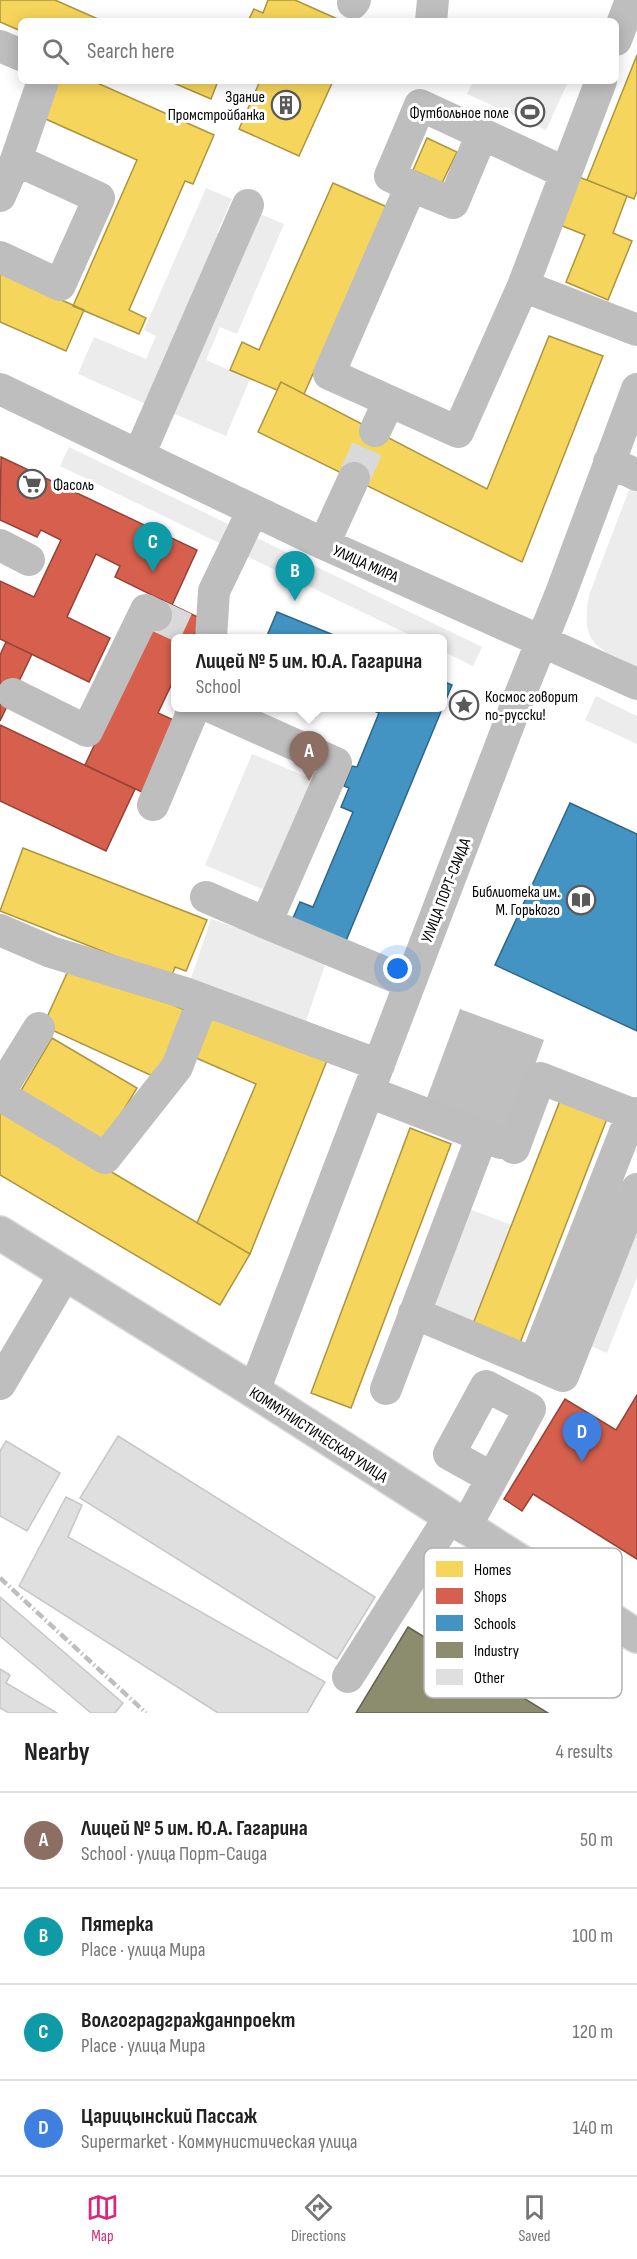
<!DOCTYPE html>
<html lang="en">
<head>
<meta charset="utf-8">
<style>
	body { margin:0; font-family:"Sofia Sans Condensed",sans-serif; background:#f2f2f2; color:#222 }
	.you { position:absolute; left:398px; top:969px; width:21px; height:21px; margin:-15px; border:4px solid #fff; border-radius:50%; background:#1a73e8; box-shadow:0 0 0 9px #1a73e833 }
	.badge { display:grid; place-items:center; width:39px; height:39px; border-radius:50%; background:#db2777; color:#fff; font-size:20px; font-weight:700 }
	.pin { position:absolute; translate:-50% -50px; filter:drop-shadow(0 2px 3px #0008) }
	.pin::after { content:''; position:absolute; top:32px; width:21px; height:18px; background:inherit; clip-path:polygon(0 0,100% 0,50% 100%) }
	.popup { position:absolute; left:171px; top:634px; width:276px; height:78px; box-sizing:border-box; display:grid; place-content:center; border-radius:9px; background:#fff; filter:drop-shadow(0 2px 4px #0005); font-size:20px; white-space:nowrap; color:#767676 }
	.popup b { font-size:22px; color:#222 }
	.popup::after { content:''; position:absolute; left:50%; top:100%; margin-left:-12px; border:12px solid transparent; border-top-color:#fff }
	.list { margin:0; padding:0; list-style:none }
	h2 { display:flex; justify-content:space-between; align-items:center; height:78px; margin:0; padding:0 24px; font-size:26px }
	h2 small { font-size:20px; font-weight:400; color:#767676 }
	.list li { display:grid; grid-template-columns:39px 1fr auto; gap:18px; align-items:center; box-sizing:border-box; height:96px; padding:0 24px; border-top:2px solid #e0e0e0 }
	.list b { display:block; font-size:22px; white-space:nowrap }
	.list p { margin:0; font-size:20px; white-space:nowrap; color:#767676 }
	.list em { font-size:20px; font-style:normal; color:#767676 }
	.icon { flex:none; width:33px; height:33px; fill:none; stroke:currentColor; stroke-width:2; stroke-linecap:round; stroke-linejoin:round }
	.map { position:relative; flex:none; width:637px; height:1713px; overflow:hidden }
	.search { position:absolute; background:#fff; box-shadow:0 3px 15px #0003; left:18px; right:18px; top:18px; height:66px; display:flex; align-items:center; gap:15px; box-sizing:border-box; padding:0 21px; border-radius:9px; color:#767676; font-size:22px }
	.sheet { height:462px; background:#fff }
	nav { display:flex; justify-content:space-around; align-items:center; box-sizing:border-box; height:84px; border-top:2px solid #e0e0e0; background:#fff; font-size:16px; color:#767676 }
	nav a { display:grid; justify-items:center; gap:3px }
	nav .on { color:#db2777 }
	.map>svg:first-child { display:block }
</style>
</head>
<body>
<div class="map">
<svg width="637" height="1713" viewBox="0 0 637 1713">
	<rect width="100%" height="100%" fill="#fff"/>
	<path fill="#ececec" d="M 473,81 L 561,81 L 567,84 L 546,130 L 467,94 Z
		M 206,188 L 232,199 L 217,233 L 229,239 L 155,408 L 78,374 L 94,337 L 146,359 L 156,336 L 144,330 Z
		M 260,214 L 284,224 L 237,334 L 220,327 L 206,360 L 250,379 L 226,436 L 163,409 Z
		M 69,447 L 482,647 L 473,666 L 443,651 L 442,638 L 416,638 L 60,466 Z
		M 637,469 L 637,667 C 596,648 580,645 589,595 Z
		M 596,696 L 637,716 L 637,744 L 585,720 Z
		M 252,754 L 314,780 L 267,891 L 205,865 Z
		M 211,919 L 327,959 L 304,1027 L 188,987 Z
		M 469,1209 L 512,1225 L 473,1324 L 431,1308 Z
		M 637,1216 L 637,1277 L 607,1353 L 584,1343 Z"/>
	<path fill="#bfbfbf" d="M 460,1009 L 544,1040 L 508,1138 L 424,1106 Z"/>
	<path fill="#f6d55c" stroke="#ac9540" stroke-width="1.5" d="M 0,0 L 55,0 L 98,19 L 98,21 L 21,21 L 21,31 L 0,22 Z
		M 268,0 L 295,0 L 342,21 L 248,21 L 254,9 L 263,13 Z
		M 637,55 L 637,191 L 634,199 L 587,180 Z
		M 54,81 L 93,81 L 214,135 L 193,184 L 185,181 L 129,310 L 146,318 L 139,334 L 73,306 L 137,160 L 39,116 Z
		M 169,81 L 218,81 L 211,99 Z
		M 260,81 L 333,81 L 299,156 L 239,129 Z
		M 427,138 L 457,152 L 442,183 L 413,170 Z
		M 574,175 L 627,196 L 613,233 L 632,241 L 608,300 L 566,282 L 585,235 L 555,223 Z
		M 333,183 L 387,207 L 304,394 L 281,382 L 277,390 L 230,370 L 242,342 L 259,350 Z
		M 0,273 L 84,310 L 66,351 L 0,322 Z
		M 549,336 L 603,356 L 522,562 L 258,432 L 281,382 L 487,489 Z
		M 23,848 L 207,920 L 186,971 L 175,967 L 171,978 L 0,911 Z
		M 73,960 L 189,1012 L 159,1079 L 43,1026 Z
		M 208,1006 L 328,1058 L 250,1254 L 197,1223 L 256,1084 L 187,1054 Z
		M 52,1038 L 137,1088 L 100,1149 L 66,1145 L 250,1254 L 220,1305 L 0,1175 L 0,1112 L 16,1099 Z
		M 563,1093 L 610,1111 L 520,1343 L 473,1324 Z
		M 410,1128 L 451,1144 L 351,1408 L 311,1393 Z"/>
	<path fill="#d6604d" stroke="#964336" stroke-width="1.5" d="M 1,457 L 197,550 L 172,605 L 115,577 L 120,566 L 96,554 L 67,617 L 110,638 L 89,682 L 0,639 L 0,581 L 34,597 L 61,540 L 41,530 L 37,537 L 0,520 Z
		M 162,600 L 202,619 L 193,638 L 176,638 L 176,675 L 158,713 L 178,722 L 144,793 L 85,765 Z
		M 6,642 L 32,654 L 0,721 L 0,655 Z
		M 0,725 L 135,789 L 106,851 L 0,801 Z
		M 637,1395 L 637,1559 L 533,1494 L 522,1511 L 504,1499 L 565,1399 L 616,1430 Z"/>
	<path fill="#4393c3" stroke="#2f6788" stroke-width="1.5" d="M 277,612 L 341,638 L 266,638 Z
		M 442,681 L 452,685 L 343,948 L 290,925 L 300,902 L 313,907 L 353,812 L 341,807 L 349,788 L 344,786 L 352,766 L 357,767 L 379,713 L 367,708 L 442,708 Z
		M 292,708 L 319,708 L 315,717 Z
		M 570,803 L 637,834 L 637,1031 L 495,965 Z"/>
	<path fill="#8c8c6e" stroke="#62624d" stroke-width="1.5" d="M 408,1627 L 548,1713 L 356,1713 Z"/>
	<path fill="#dfdfdf" stroke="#c7c7c7" stroke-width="1.5" d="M 118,1436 L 375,1597 L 337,1659 L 80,1498 Z
		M 6,1441 L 60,1473 L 27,1531 L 0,1516 L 0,1451 Z
		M 66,1497 L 82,1505 L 68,1537 L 325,1682 L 307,1713 L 218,1713 L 19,1586 Z
		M 0,1597 L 123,1703 L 115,1713 L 91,1713 L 0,1636 Z
		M 0,1669 L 10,1675 L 6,1683 L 57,1713 L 9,1713 L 0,1708 Z"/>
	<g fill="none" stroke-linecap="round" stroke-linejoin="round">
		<path stroke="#d9d9d9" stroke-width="32" stroke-dasharray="32 16" stroke-linecap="butt" d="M 354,478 L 375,431
			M 156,615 L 195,633"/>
		<g stroke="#dbdbdb" stroke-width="36">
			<path id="major" d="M 0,1233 L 254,1391 L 637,1636"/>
		</g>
		<path stroke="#bebebe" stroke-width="32" d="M 353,3 L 355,0
			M 431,21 L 433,0
			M 616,40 L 631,0
			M 0,46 L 21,55
			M 16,160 L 43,81
			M 566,173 L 420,105 L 390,176 L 411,186 L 329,374 L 458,432 L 523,286 L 601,81
			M 411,186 L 453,203 L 482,134
			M 0,196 L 16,160 L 99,198 L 60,285 L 0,257
			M 523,286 L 637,330
			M 0,389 L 324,544 L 637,684
			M 375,431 L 389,401
			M 139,455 L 248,205
			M 609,462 L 637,475
			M 324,544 L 354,478
			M 0,545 L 29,560
			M 211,638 L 214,591 L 253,510
			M 13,694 L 87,731 L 146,610 L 156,615
			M 213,708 L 336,763 L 266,923 L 410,983
			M 153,805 L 194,708
			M 206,897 L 266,923
			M 0,930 L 51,952 L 185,993 L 379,1065
			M 0,1091 L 39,1028
			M 369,1092 L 501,1143
			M 0,1095 L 62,1132
			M 70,1137 L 105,1158 L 177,1067 L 203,1000
			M 514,1148 L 540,1078 L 632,1114
			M 414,1313 L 563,1376 L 637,1189
			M 534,1364 L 632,1114 L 637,1113
			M 0,1384 L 65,1274
			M 386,1389 L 482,1136
			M 254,1391 L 520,695 L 561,593 L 637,389
			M 465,1528 L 530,1409 L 486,1386 L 449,1454 L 492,1478
			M 348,1677 L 449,1518"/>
		<use href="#major" stroke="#bebebe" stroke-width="33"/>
		<path stroke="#bebebe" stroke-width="4.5" stroke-dasharray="9 3 1.5 3" stroke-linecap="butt" d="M 0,1578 L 146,1713"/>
	</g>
	<defs>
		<g id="building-ring" transform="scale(1.5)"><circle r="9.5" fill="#fff" stroke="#595959" stroke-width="1.5"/><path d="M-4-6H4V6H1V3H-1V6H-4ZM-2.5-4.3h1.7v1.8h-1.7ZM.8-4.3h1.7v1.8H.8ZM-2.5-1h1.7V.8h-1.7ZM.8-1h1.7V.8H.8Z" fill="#595959"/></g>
		<g id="stadium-ring" transform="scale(1.5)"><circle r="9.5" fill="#fff" stroke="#595959" stroke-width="1.5"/><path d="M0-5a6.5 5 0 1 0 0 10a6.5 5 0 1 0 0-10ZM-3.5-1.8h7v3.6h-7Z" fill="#595959"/></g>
		<g id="supermarket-ring" transform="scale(1.5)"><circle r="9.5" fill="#fff" stroke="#595959" stroke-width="1.5"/><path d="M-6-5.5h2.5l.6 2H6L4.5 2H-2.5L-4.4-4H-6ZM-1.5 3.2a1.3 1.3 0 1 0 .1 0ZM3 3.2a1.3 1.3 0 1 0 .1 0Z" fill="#595959"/></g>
		<g id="sight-ring" transform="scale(1.5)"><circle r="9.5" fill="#fff" stroke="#595959" stroke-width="1.5"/><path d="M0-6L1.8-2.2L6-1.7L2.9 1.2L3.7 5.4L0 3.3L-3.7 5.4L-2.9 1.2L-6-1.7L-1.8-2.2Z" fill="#595959"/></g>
		<g id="library-ring" transform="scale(1.5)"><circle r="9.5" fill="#fff" stroke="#595959" stroke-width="1.5"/><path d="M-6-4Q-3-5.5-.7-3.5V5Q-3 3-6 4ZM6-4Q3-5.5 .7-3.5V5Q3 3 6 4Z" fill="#595959"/></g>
	</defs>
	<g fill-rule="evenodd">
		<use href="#building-ring" x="286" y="105"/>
		<use href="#stadium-ring" x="530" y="112"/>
		<use href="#supermarket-ring" x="32" y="484"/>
		<use href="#sight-ring" x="464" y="705"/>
		<use href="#library-ring" x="581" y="900"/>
	</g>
	<g text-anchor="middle" stroke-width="6" stroke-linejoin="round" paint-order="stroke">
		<g font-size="16" fill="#000" stroke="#fff" text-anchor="end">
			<text x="265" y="102">Здание<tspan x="265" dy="18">Промстройбанка</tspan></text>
			<text x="509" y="118">Футбольное поле</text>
			<text x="53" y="490" text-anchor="start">Фасоль</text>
			<text x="485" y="702" text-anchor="start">Космос говорит<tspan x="485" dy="18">по-русски!</tspan></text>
			<text x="560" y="897">Библиотека им.<tspan x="560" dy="18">М. Горького</tspan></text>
		</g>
		<g font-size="16" fill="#000" stroke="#fff">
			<text transform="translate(366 563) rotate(24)" y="6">УЛИЦА МИРА</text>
			<text transform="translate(445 890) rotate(-69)" y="6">УЛИЦА ПОРТ-САИДА</text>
			<text transform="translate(319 1434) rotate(33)" y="6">КОММУНИСТИЧЕСКАЯ УЛИЦА</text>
		</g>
	</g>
	<rect x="424" y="1548" width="198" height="150" rx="9" fill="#fff" stroke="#b2b2b2" stroke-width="1.5"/>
	<rect x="436" y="1561" width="27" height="16" fill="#f6d55c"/>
	<rect x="436" y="1588" width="27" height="16" fill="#d6604d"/>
	<rect x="436" y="1615" width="27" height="16" fill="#4393c3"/>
	<rect x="436" y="1642" width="27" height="16" fill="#8c8c6e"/>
	<rect x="436" y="1669" width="27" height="16" fill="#dfdfdf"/>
	<g font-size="16" fill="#000">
		<text x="474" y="1575">Homes</text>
		<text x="474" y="1602">Shops</text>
		<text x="474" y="1629">Schools</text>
		<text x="474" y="1656">Industry</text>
		<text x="474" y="1683">Other</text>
	</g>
</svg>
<div class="you"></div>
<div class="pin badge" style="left:309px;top:781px;background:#8d6e63">A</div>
<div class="popup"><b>Лицей № 5 им. Ю.А. Гагарина</b>School</div>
<div class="pin badge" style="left:295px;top:601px;background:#0f9aa8">B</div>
<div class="pin badge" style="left:153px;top:572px;background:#0f9aa8">C</div>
<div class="pin badge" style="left:582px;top:1462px;background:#3f7fe0">D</div>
<div class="search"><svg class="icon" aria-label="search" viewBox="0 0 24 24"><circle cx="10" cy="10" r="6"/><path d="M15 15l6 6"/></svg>Search here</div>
</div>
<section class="sheet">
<h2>Nearby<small>4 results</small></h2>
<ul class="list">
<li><span class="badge" style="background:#8d6e63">A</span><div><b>Лицей № 5 им. Ю.А. Гагарина</b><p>School · улица Порт-Саида</p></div><em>50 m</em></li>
<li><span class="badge" style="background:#0f9aa8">B</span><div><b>Пятерка</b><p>Place · улица Мира</p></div><em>100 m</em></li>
<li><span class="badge" style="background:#0f9aa8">C</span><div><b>Волгоградгражданпроект</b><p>Place · улица Мира</p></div><em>120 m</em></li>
<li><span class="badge" style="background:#3f7fe0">D</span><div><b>Царицынский Пассаж</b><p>Supermarket · Коммунистическая улица</p></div><em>140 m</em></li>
</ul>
</section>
<nav>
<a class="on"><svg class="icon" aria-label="map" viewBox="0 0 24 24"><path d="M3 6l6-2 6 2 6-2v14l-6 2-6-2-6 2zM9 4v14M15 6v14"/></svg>Map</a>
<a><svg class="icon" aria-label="directions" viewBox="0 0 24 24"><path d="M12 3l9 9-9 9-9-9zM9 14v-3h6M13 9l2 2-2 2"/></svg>Directions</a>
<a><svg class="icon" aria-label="saved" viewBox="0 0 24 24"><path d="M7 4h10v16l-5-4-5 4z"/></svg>Saved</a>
</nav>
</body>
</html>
